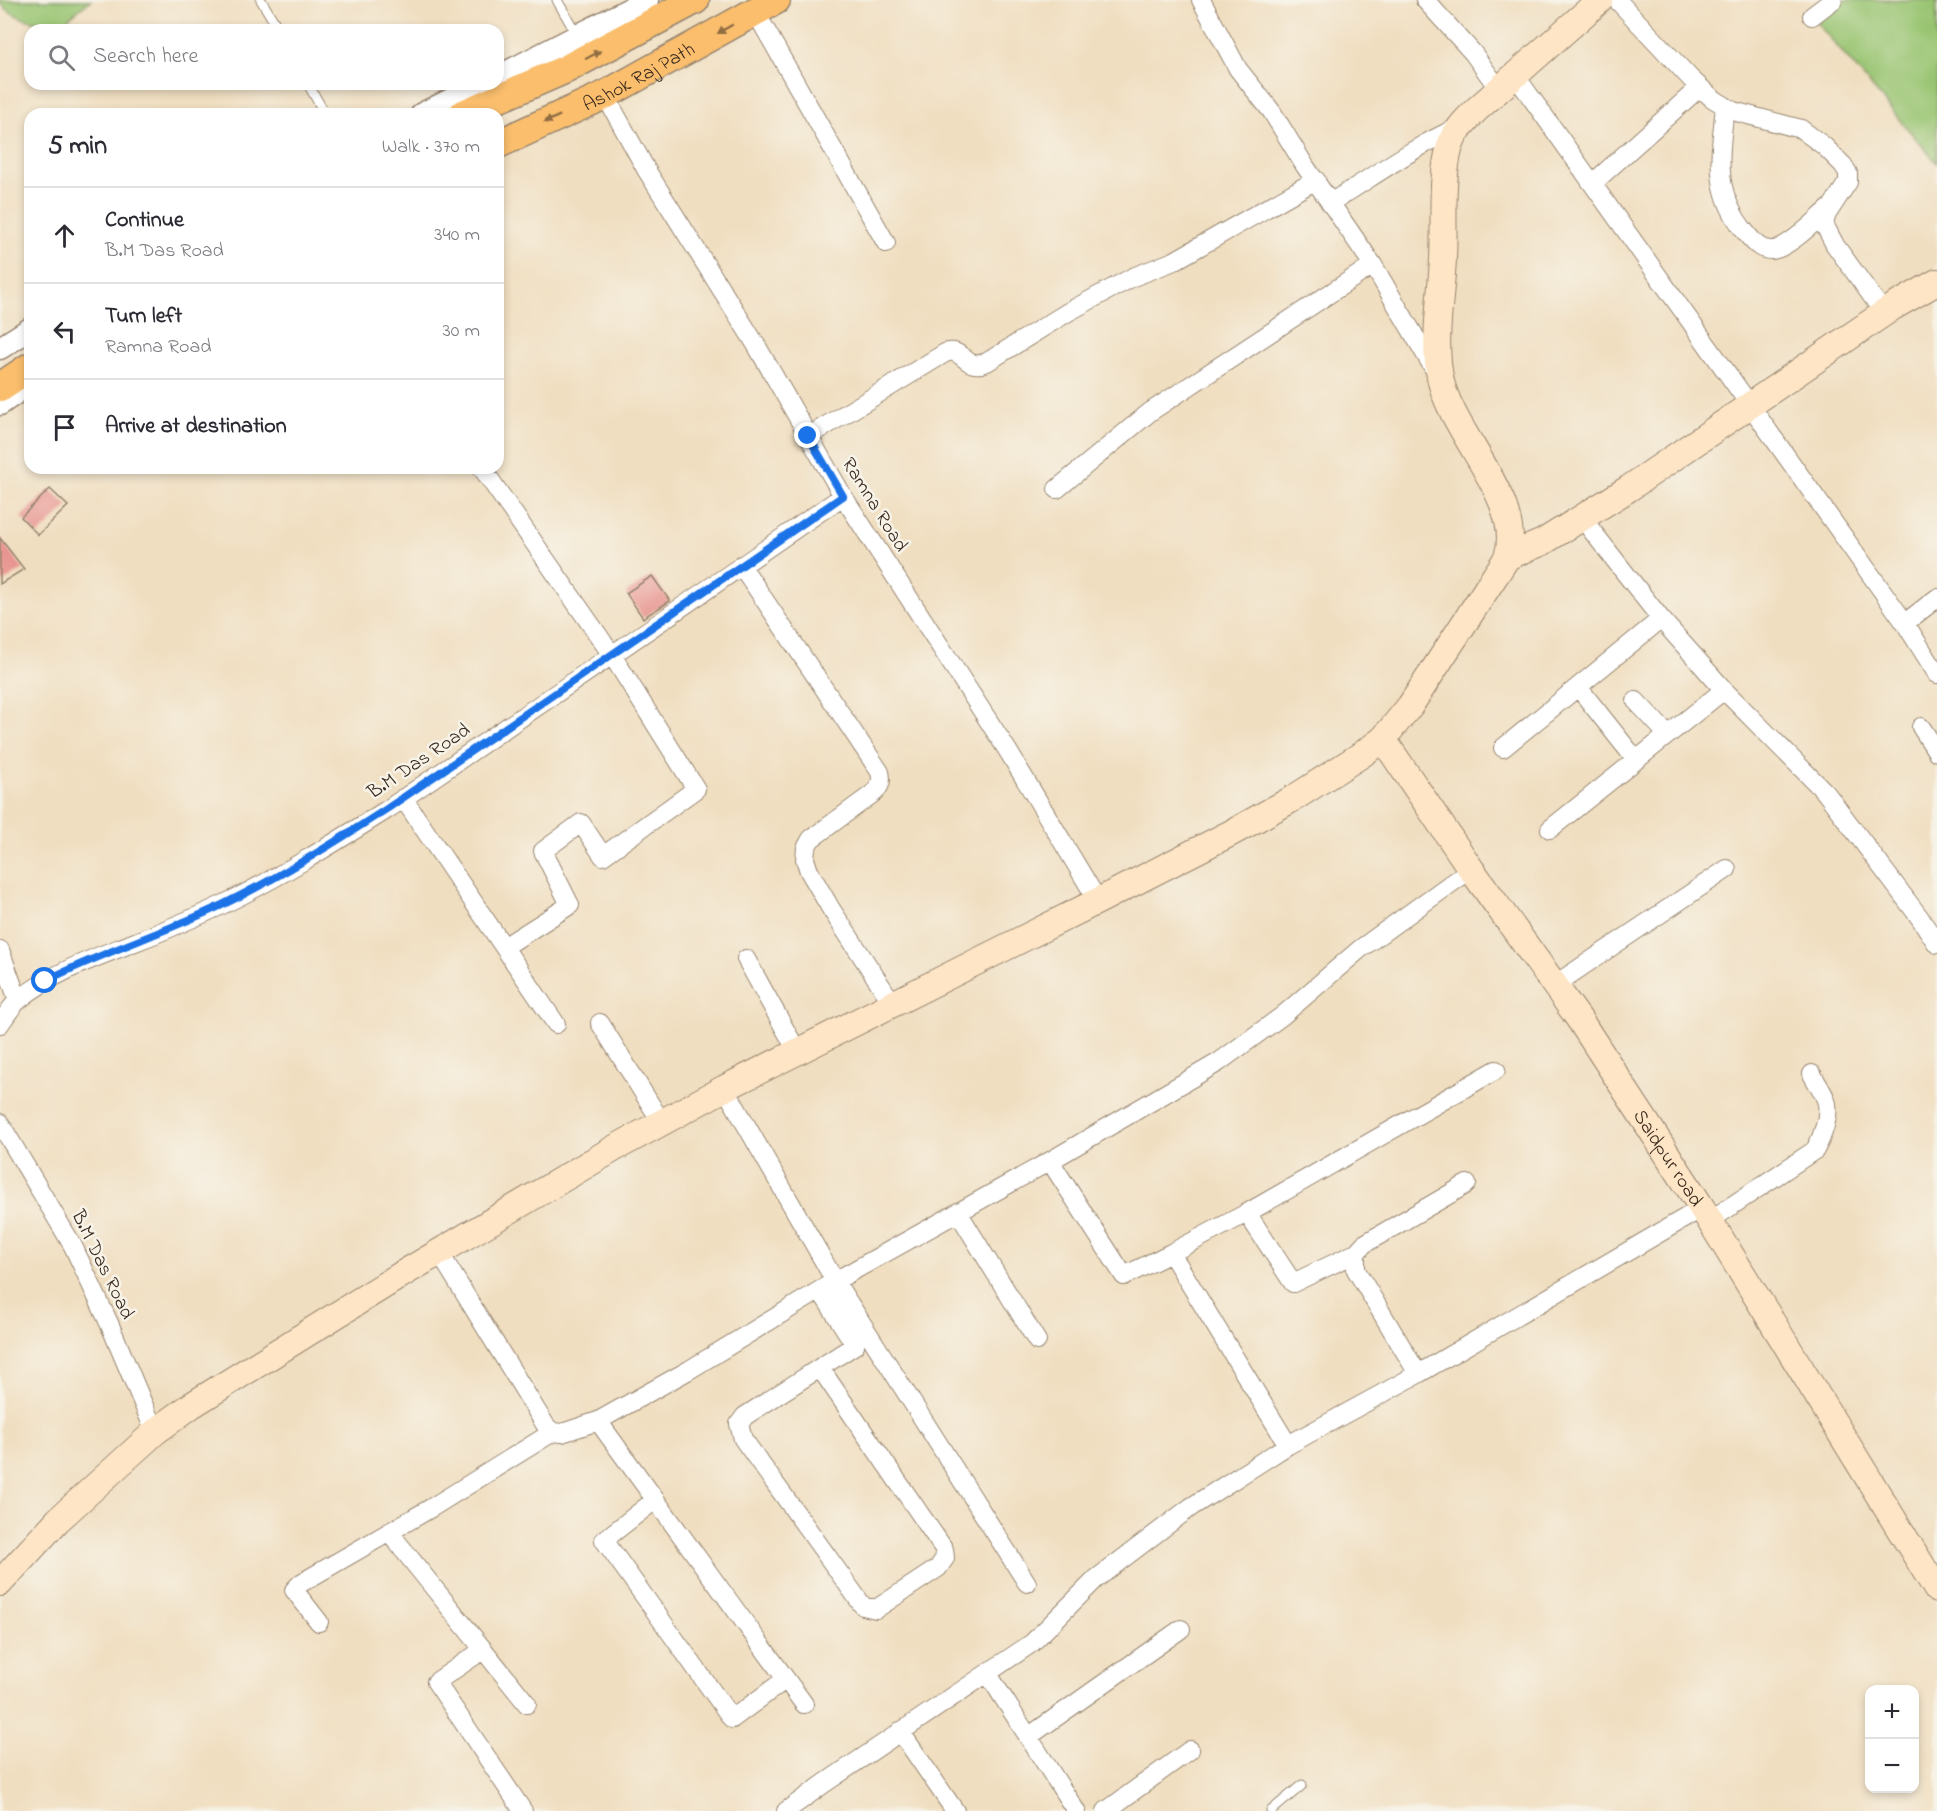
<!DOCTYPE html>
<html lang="en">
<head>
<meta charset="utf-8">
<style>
	body { margin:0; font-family:"Indie Flower",sans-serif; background:#f7f7f7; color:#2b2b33 }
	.controls { position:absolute; right:18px; bottom:18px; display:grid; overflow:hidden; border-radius:12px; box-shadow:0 3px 9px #0003 }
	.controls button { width:54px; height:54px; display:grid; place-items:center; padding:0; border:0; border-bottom:2px solid #e1e1e2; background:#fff; color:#2b2b33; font:30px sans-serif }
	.stop { position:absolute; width:18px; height:18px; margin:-14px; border:4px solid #1a73e8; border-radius:50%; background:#fff }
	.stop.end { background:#1a73e8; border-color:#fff; box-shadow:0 2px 6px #0008 }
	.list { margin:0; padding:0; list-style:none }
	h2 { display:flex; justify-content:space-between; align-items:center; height:78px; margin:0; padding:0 24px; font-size:26px }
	h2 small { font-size:20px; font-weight:400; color:#7c7c81 }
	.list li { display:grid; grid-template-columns:39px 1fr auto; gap:18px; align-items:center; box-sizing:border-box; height:96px; padding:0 24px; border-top:2px solid #e1e1e2 }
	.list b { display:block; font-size:22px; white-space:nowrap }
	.list p { margin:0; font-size:20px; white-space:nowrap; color:#7c7c81 }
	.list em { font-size:20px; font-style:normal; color:#7c7c81 }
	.icon { flex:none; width:33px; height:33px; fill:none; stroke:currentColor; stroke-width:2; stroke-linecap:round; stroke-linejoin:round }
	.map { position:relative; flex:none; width:1937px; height:1811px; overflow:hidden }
	.search { position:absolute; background:#fff; box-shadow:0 3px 9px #0003; left:24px; top:24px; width:480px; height:66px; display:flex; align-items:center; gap:15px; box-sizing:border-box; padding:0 21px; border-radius:18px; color:#7c7c81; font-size:22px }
	.panel { position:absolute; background:#fff; box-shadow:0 3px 9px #0003; left:24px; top:108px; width:480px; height:366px; border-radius:18px }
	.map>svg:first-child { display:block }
</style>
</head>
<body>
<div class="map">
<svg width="1937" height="1811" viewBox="0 0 1937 1811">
	<rect width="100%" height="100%" fill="#f7f3e8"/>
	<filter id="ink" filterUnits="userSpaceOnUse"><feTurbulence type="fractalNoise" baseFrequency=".0167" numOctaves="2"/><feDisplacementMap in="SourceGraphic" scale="12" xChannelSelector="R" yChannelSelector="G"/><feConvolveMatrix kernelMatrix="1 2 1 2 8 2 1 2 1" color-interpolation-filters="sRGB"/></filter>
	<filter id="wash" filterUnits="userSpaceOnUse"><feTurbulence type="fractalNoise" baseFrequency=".008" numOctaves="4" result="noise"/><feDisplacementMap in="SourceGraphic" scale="24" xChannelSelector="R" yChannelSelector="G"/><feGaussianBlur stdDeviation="1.35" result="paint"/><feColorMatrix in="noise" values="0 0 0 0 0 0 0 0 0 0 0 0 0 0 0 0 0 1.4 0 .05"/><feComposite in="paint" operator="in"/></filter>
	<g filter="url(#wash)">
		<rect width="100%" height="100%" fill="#f0dec0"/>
		<path fill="#98c471" stroke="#6a7748" stroke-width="1.5" d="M 0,0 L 91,0 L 61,24 C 37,23 17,21 0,3 Z
			M 1832,0 L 1937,0 L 1937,163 L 1812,17 Z"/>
		<g id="blocks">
			<path fill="#e89490" d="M 50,489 L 68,506 L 38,535 L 21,517 Z
				M 0,538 L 24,569 L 0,584 Z
				M 652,576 L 670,601 L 643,618 L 626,593 Z"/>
		</g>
	</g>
	<g filter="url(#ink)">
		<use href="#blocks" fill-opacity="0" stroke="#96846f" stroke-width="1.5"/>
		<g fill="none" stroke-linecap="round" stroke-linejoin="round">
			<g stroke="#96846f" stroke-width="11">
				<path id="service" d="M 261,0 L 279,30
					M 557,0 L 577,35
					M 308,84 L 325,114
					M 1271,1811 L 1302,1785"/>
			</g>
			<g stroke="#96846f" stroke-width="20">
				<path id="minor" d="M 1201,0 L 1238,69 L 1272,112 L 1305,166 L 1373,265 L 1437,374
					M 1425,0 L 1473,53 L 1498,88
					M 1617,0 L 1691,79 L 1712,98 L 1733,111 L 1801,129 L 1824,146 L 1843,165 L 1848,173 L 1848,182 L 1827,214 L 1824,224 L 1835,245 L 1884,313
					M 755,11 L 886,243
					M 1812,16 L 1833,0
					M 1515,75 L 1905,623 L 1937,674
					M 605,95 L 647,171 L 755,343 L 843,496 L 1008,751 L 1098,901
					M 1725,106 C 1720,156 1712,192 1747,234 C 1754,243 1761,251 1773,250 C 1790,247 1816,220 1829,209
					M 1593,183 L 1700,87
					M 1330,203 C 1373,177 1413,147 1459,127
					M 809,436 L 945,353 C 964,346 964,372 987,362 L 1068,312 L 1133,277 L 1174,261 L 1316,180
					M 482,468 L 612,655 L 696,789 L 603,856 L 581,823 L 543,851 L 570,905 L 504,947
					M 1057,489 L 1150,412 L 1373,265
					M 1582,518 L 1661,619 L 1724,690 L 1826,793 L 1920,918 L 1937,944
					M 741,565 L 880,772 C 882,781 881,785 875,792 L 811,839 L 806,848 L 805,859 L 809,871 L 831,909 L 893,1004
					M 1905,623 L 1937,598
					M 1578,687 L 1636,760
					M 1636,701 L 1668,735
					M 1921,727 L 1937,752
					M 1503,748 L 1661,619
					M 403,798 L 556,1024
					M 1550,829 L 1724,690
					M 0,950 L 18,1000
					M 746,959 L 797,1051
					M 1556,984 L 1727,869
					M 600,1023 L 662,1123
					M 0,1024 C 6,1016 12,1005 20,999 C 52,973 92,959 130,944 C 161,932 192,919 222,905 C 280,877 334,843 388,809 L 843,496
					M 725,1088 L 835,1281 L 1027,1583
					M 0,1123 L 73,1246 L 109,1323 L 155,1432
					M 1050,1161 L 1124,1276 L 1171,1253
					M 958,1212 L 1037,1341
					M 1247,1213 L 1293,1283 L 1356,1253
					M 1709,1221 L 1815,1150 C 1822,1138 1831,1114 1826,1100 C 1823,1091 1816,1082 1812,1074
					M 439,1252 L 546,1426 L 553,1432 L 562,1433 L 598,1421 L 689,1370 L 835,1281 L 1050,1161 L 1219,1062 L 1282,1016 L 1360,949 L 1471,869
					M 820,1290 L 855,1345 L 745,1416 L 739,1424 L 743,1439 L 863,1606 L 876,1609 L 938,1568 L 945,1558 L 944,1549 L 820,1368
					M 1418,1374 L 1356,1270 L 1356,1253 L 1364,1244 L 1467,1184
					M 598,1421 L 804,1704
					M 1288,1445 L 1418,1374 L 1702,1208
					M 655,1500 L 604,1540 L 732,1719 L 786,1679
					M 389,1532 L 527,1704
					M 319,1622 L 294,1590 L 301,1583 L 431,1508 L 553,1432
					M 483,1650 L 436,1682 L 523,1811
					M 988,1674 L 1076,1811
					M 900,1731 L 955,1811
					M 1028,1737 L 1181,1629
					M 786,1811 L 825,1783 L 1032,1643 L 1096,1579 L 1191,1507 L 1288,1445 L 1171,1253 L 1247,1213 L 1496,1070
					M 1106,1811 L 1190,1750"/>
			</g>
			<g stroke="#96846f" stroke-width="25">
				<path id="tertiary" d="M 498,77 L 647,0
					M 422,114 L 483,84
					M 0,348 L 30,329
					M 0,404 L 30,383"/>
			</g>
			<g stroke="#96846f" stroke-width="28">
				<g id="secondary">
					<path d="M 1507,557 L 1543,542 L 1628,489 L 1893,307 L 1937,282"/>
					<path id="s1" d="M 1383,739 L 1471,869 L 1579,1019 L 1702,1208 L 1937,1590"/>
					<path d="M 0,1583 L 58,1520 L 155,1432 L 192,1405 L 404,1273 L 615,1148 L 725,1088 L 1098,901 L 1235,831 L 1294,798 L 1361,755 L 1383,739 L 1410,706 L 1495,576 C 1499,570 1504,563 1507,557 C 1526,502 1450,432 1440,377 C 1433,339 1441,298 1443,259 C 1445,224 1440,180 1450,146 C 1455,131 1465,121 1476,110 L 1600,0"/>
				</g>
			</g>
			<g stroke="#96846f" stroke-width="31">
				<g id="primary">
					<path d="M 463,114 L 566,69 L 695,0"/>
					<path id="s2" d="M 498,144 L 605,95 L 776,0"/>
					<path d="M 0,387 L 30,367"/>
				</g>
			</g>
			<use href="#service" stroke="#fff" stroke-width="9"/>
			<use href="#minor" stroke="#fff" stroke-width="18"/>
			<use href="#tertiary" stroke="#fff" stroke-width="22"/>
			<use href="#secondary" stroke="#fde5c5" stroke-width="26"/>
			<use href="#primary" stroke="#fabe6d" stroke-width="28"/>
		</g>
		<defs><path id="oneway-solid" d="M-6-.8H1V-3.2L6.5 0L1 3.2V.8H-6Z" transform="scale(1.5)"/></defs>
		<g fill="#916d42">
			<use href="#oneway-solid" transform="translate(725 29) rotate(150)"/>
			<use href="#oneway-solid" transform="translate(593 55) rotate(-28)"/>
			<use href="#oneway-solid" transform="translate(552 119) rotate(156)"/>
		</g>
	</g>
	<g fill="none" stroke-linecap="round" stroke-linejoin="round" filter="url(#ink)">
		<path stroke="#1a73e8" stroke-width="8" d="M 45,981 C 102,952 164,933 222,905 C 280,877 334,843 388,808 L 843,496 L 808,436"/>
	</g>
	<g text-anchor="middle" stroke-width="5" stroke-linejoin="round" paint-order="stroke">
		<g font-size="20" fill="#3b2a1e" stroke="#f7f3e8">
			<text dy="7" stroke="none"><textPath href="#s2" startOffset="156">Ashok Raj Path</textPath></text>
			<text transform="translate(876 504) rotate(58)" y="7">Ramna Road</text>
			<text transform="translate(418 760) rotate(-34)" y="7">B.M Das Road</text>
			<text dy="7" stroke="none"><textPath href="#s1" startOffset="507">Saidpur road</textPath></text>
			<text transform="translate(104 1264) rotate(64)" y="7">B.M Das Road</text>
		</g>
	</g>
</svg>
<div class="controls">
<button>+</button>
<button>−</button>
</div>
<div class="stop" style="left:45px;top:981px"></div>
<div class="stop end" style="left:808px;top:436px"></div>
<div class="search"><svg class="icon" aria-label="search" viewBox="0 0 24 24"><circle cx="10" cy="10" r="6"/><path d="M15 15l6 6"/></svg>Search here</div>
<section class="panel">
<h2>5 min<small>Walk · 370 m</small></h2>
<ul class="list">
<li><svg class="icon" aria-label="ahead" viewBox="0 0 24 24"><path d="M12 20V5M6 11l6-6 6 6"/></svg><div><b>Continue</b><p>B.M Das Road</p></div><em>340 m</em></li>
<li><svg class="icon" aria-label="left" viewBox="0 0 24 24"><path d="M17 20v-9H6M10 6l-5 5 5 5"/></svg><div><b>Turn left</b><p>Ramna Road</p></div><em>30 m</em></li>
<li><svg class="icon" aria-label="arrive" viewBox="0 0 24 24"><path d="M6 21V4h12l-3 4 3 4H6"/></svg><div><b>Arrive at destination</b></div></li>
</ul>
</section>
</div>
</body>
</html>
